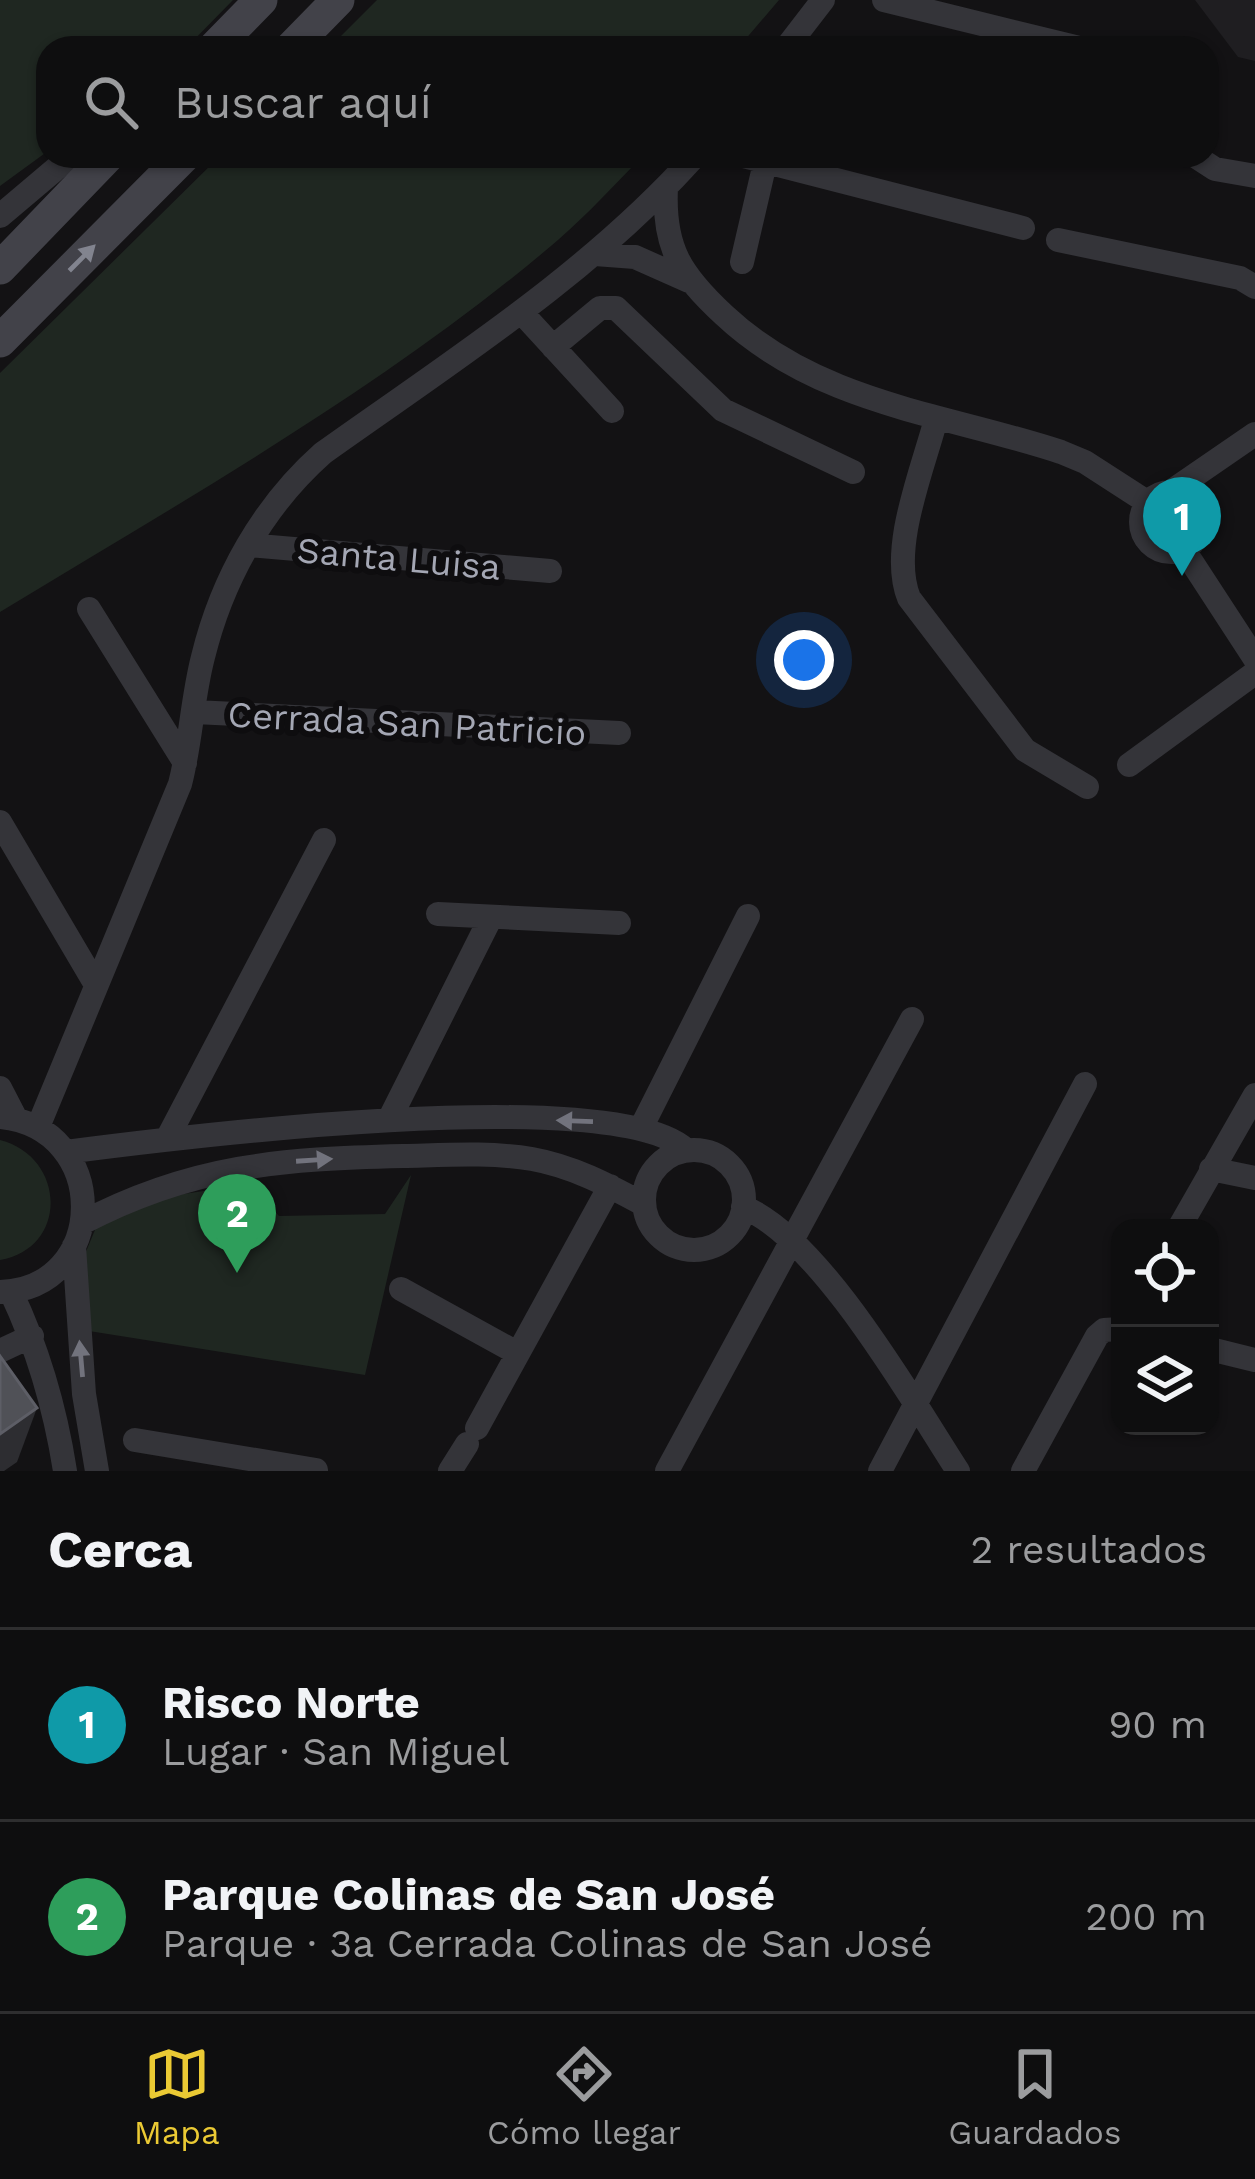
<!DOCTYPE html>
<html lang="es">
<head>
<meta charset="utf-8">
<style>
	body { margin:0; font-family:"Work Sans",sans-serif; background:#1c1c1d; color:#f1f3f6 }
	.controls { position:absolute; right:36px; bottom:36px; display:grid; overflow:hidden; border-radius:24px; box-shadow:0 3px 9px #0004 }
	.controls button { width:108px; height:108px; display:grid; place-items:center; padding:0; border:0; border-bottom:3px solid #2e2e2f; background:#0e0e0f; color:#f1f3f6; font:60px sans-serif }
	.you { position:absolute; left:804px; top:660px; width:42px; height:42px; margin:-30px; border:9px solid #fff; border-radius:50%; background:#1a73e8; box-shadow:0 0 0 18px #1a73e833 }
	.badge { display:grid; place-items:center; width:78px; height:78px; border-radius:50%; background:#ebca34; color:#fff; font-size:39px; font-weight:700 }
	.pin { position:absolute; translate:-50% -99px; filter:drop-shadow(0 3px 6px #0008) }
	.pin::after { content:''; position:absolute; top:63px; width:42px; height:36px; background:inherit; clip-path:polygon(0 0,100% 0,50% 100%) }
	.list { margin:0; padding:0; list-style:none }
	h2 { display:flex; justify-content:space-between; align-items:center; height:156px; margin:0; padding:0 48px; font-size:51px }
	h2 small { font-size:39px; font-weight:400; color:#9b9c9e }
	.list li { display:grid; grid-template-columns:78px 1fr auto; gap:36px; align-items:center; box-sizing:border-box; height:192px; padding:0 48px; border-top:3px solid #2e2e2f }
	.list b { display:block; font-size:45px; white-space:nowrap }
	.list p { margin:0; font-size:39px; white-space:nowrap; color:#9b9c9e }
	.list em { font-size:39px; font-style:normal; color:#9b9c9e }
	.icon { flex:none; width:66px; height:66px; fill:none; stroke:currentColor; stroke-width:2; stroke-linecap:round; stroke-linejoin:round }
	.map { position:relative; flex:none; width:1255px; height:1471px; overflow:hidden }
	.search { position:absolute; background:#0e0e0f; box-shadow:0 3px 9px #0004; left:36px; right:36px; top:36px; height:132px; display:flex; align-items:center; gap:30px; box-sizing:border-box; padding:0 42px; border-radius:36px; color:#9b9c9e; font-size:45px }
	.sheet { height:540px; background:#0e0e0f }
	nav { display:flex; justify-content:space-around; align-items:center; box-sizing:border-box; height:168px; border-top:3px solid #2e2e2f; background:#0e0e0f; font-size:33px; color:#9b9c9e }
	nav a { display:grid; justify-items:center; gap:6px }
	nav .on { color:#ebca34 }
	.map>svg:first-child { display:block }
</style>
</head>
<body>
<div class="map">
<svg width="1255" height="1471" viewBox="0 0 1255 1471">
	<rect width="100%" height="100%" fill="#131214"/>
	<path fill="#1f1e21" d="M 1195,0 L 1255,0 L 1255,61 L 1238,57 Z"/>
	<path fill="#1f2721" d="M 0,0 L 233,0 L 186,48 L 48,48 L 48,151 L 0,186 Z
		M 377,0 L 779,0 L 738,48 L 329,48 Z
		M 220,156 L 643,156 C 615,184 588,214 558,240 C 391,383 188,498 0,612 L 0,373 Z
		M 0,1140 C 66,1157 69,1248 0,1260 Z
		M 411,1175 L 365,1375 L 89,1331 L 85,1254 L 97,1225 L 163,1197 L 251,1184 L 279,1216 L 385,1214 Z"/>
	<g fill="none" stroke-linecap="round" stroke-linejoin="round">
		<path stroke="#343439" stroke-width="24" d="M 884,0 L 1079,48
			M 786,48 L 823,0
			M 743,156 L 1023,228
			M 1195,156 L 1215,169 L 1255,176
			M 666,188 C 663,248 681,275 724,315 C 819,404 943,413 1061,452 L 1085,462 L 1147,502
			M 0,216 L 71,156
			M 1058,240 L 1240,278 L 1255,287
			M 595,254 L 635,257 L 689,281
			M 742,262 L 765,163
			M 522,313 L 612,411
			M 553,347 L 600,308 L 616,308 L 723,410 L 853,472
			M 936,419 C 923,469 889,549 909,598 L 1025,750 L 1087,787
			M 1172,491 L 1255,434
			M1141 522a30 30 0 1 1 60 0a30 30 0 1 1-60 0Z
			M 248,545 L 550,571
			M 1184,550 L 1255,659
			M 89,609 L 185,763
			M 195,712 L 619,733
			M 1129,765 L 1255,673
			M 0,822 L 96,985
			M 438,914 L 619,923
			M 0,1088 L 16,1119
			M 0,1117 C 112,1128 109,1289 0,1292
			M 389,1120 L 491,917
			M 38,1127 L 180,784 C 191,742 192,699 203,657 C 222,579 263,506 323,453 C 452,361 588,275 695,156
			M 641,1128 L 748,916
			M 167,1139 L 324,840
			M644 1200a50 50 0 1 1 100 0a50 50 0 1 1-100 0Z
			M 66,1152 C 174,1138 614,1082 686,1150
			M 1211,1169 L 1255,1178
			M 743,1207 C 819,1237 912,1400 958,1471
			M 82,1223 C 192,1165 282,1159 403,1156 C 446,1155 490,1152 532,1159 C 572,1166 608,1185 643,1204
			M 1179,1228 L 1255,1095
			M 74,1246 L 84,1394 L 97,1471
			M 401,1289 L 517,1353
			M 11,1292 C 39,1351 55,1407 65,1471
			M 1210,1349 L 1255,1360
			M 0,1351 L 32,1336
			M 477,1428 L 610,1186
			M 135,1440 L 316,1470
			M 450,1471 L 467,1444
			M 667,1471 L 912,1019
			M 880,1471 L 1085,1084
			M 1023,1471 L 1097,1336 L 1104,1330 L 1120,1329"/>
		<path stroke="#424249" stroke-width="33" d="M 214,48 L 261,0
			M 291,48 L 338,0
			M 0,268 L 108,156
			M 0,341 L 184,156"/>
	</g>
	<path fill="#2d2d31" d="M 37,1408 L 17,1462 L 4,1471 L 0,1471 L 0,1434 Z"/>
	<path fill="#505157" stroke="#5d5e66" stroke-width="3" d="M 0,1356 L 37,1408 L 0,1434 Z"/>
	<defs><path id="oneway-solid" d="M-6-.8H1V-3.2L6.5 0L1 3.2V.8H-6Z" transform="scale(3)"/></defs>
	<use fill="#82848f" href="#oneway-solid" transform="translate(82 258) rotate(-45)"/>
	<g fill="#72737d">
		<use href="#oneway-solid" transform="translate(575 1121) rotate(-178)"/>
		<use href="#oneway-solid" transform="translate(314 1160) rotate(-4)"/>
		<use href="#oneway-solid" transform="translate(81 1359) rotate(-95)"/>
	</g>
	<g text-anchor="middle" stroke-width="12" stroke-linejoin="round" paint-order="stroke">
		<g font-size="36" fill="#a4a7b4" stroke="#0e0d0f">
			<text transform="translate(399 558) rotate(5)" y="13">Santa Luisa</text>
			<text transform="translate(407 723) rotate(3)" y="13">Cerrada San Patricio</text>
		</g>
	</g>
</svg>
<div class="controls">
<button><svg class="icon" aria-label="locate" viewBox="0 0 24 24"><circle cx="12" cy="12" r="6"/><path d="M12 2v4M12 18v4M2 12h4M18 12h4"/></svg></button>
<button><svg class="icon" aria-label="layers" viewBox="0 0 24 24"><path d="M12 4l9 5-9 5-9-5zM3 14l9 5 9-5"/></svg></button>
</div>
<div class="you"></div>
<div class="pin badge" style="left:1182px;top:576px;background:#0f9aa8">1</div>
<div class="pin badge" style="left:237px;top:1273px;background:#2e9e5b">2</div>
<div class="search"><svg class="icon" aria-label="search" viewBox="0 0 24 24"><circle cx="10" cy="10" r="6"/><path d="M15 15l6 6"/></svg>Buscar aquí</div>
</div>
<section class="sheet">
<h2>Cerca<small>2 resultados</small></h2>
<ul class="list">
<li><span class="badge" style="background:#0f9aa8">1</span><div><b>Risco Norte</b><p>Lugar · San Miguel</p></div><em>90 m</em></li>
<li><span class="badge" style="background:#2e9e5b">2</span><div><b>Parque Colinas de San José</b><p>Parque · 3a Cerrada Colinas de San José</p></div><em>200 m</em></li>
</ul>
</section>
<nav>
<a class="on"><svg class="icon" aria-label="map" viewBox="0 0 24 24"><path d="M3 6l6-2 6 2 6-2v14l-6 2-6-2-6 2zM9 4v14M15 6v14"/></svg>Mapa</a>
<a><svg class="icon" aria-label="directions" viewBox="0 0 24 24"><path d="M12 3l9 9-9 9-9-9zM9 14v-3h6M13 9l2 2-2 2"/></svg>Cómo llegar</a>
<a><svg class="icon" aria-label="saved" viewBox="0 0 24 24"><path d="M7 4h10v16l-5-4-5 4z"/></svg>Guardados</a>
</nav>
</body>
</html>
